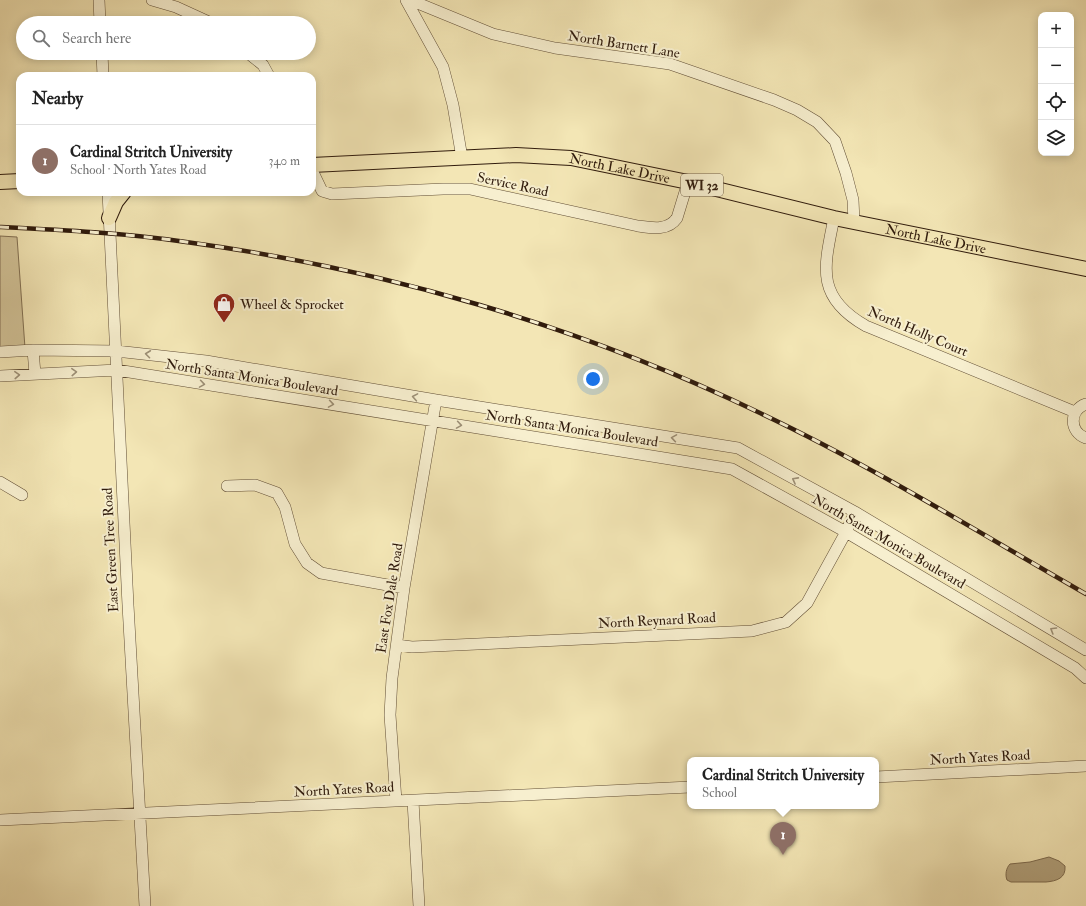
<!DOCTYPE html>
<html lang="en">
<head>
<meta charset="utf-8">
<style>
	body { margin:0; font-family:"IM FELL Double Pica",serif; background:#f2f2f2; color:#222 }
	.controls { position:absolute; right:12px; top:12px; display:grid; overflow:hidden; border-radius:8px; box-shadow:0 2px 10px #0003 }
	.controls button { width:36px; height:36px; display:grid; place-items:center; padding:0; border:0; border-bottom:1px solid #e0e0e0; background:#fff; color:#222; font:20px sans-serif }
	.you { position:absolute; left:593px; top:379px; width:14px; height:14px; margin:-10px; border:3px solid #fff; border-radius:50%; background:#1a73e8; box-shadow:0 0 0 6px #1a73e833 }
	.badge { display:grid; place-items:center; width:26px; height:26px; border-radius:50%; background:#b45309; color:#fff; font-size:13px; font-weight:700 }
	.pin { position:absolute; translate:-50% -33px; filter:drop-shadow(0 1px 2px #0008) }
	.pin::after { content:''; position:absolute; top:21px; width:14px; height:12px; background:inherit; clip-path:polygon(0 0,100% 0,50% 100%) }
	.popup { position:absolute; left:687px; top:757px; width:192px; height:52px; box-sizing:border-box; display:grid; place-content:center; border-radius:8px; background:#fff; filter:drop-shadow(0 1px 3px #0005); font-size:13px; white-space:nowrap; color:#767676 }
	.popup b { font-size:15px; color:#222 }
	.popup::after { content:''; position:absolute; left:50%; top:100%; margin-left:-8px; border:8px solid transparent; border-top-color:#fff }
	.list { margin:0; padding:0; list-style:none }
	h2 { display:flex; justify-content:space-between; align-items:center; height:52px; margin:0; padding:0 16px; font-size:17px }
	h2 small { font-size:13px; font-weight:400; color:#767676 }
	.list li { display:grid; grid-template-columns:26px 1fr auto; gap:12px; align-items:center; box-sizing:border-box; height:72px; padding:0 16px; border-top:1px solid #e0e0e0 }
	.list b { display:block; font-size:15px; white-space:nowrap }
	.list p { margin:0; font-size:13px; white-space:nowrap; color:#767676 }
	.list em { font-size:13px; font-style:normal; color:#767676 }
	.icon { flex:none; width:22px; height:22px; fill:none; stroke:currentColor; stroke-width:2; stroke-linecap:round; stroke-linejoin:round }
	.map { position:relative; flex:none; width:1086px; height:906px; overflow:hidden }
	.search { position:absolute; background:#fff; box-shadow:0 2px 10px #0003; left:16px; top:16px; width:300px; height:44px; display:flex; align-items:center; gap:10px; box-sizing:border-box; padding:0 14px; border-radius:22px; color:#767676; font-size:15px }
	.panel { position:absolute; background:#fff; box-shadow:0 2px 10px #0003; left:16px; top:72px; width:300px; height:124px; border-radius:12px }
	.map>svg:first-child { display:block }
</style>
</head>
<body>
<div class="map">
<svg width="1086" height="906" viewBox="0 0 1086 906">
	<rect width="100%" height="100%" fill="#f3e6b5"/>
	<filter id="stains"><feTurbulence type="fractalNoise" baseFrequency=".005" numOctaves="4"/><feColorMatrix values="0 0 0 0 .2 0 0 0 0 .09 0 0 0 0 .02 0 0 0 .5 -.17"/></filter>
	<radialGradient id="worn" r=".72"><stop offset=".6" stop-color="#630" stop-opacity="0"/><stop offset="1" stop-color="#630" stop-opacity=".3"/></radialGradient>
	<path fill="#d2c398" stroke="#816f52" d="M 0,236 L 17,237 L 25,348 L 0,349 Z"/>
	<path fill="#b1a17c" stroke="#7d6b4f" d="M 1049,857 L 1059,861 L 1065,866 C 1066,878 1057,881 1046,882 L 1011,882 L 1007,880 C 1005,875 1006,868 1010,864 L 1030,862 Z"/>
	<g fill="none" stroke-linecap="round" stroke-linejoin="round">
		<g stroke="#614e36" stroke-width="12">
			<path id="minor" d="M 99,0 L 100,23
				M 152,0 L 176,7 L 211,23
				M 406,0 L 443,67 L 453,105 L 462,158
				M 410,0 L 493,34 L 555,48 L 670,64 L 774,100 L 797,110 L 817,122 L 835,141 L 846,173 L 853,200 L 854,222
				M 102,53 L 103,76
				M 248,53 L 263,65 L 269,76
				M 312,170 L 322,191 L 332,194 L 443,189 L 470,189 L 638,226 C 652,228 668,231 677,218 L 688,182
				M 108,192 L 128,605 L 145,906
				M 834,218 C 824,267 815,297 866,326 L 1075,412
				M 33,350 L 35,374
				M 0,352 L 33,350 L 116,351 L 206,361 L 436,400 L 738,448 L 855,512 L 1086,650
				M 0,376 L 117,370 L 732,469 L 846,532 L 1075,668 L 1086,678
				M 1086,404 C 1069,410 1069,432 1086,438
				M 0,482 L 22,495
				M 227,486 L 255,485 L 277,493 L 285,507 L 295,544 L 307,563 L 321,573 L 404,588
				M 397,645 L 412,647 L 752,631 L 786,622 L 807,603 L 846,532 L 855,512
				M 876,777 L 1086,766
				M 396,801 L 390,715 L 392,678 L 404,588 L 436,400
				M 413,801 L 419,906
				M 0,820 L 690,787"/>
		</g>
		<g stroke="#301b0c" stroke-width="16">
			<g id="major">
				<path id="s1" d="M 312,165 L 516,155 L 571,158 L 688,182 L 834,218 L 1086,269"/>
				<path d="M 0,182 L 20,181"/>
				<path d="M 109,218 L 116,202 L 124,192"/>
			</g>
		</g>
		<use href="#minor" stroke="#f7efcf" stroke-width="11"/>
		<use href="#major" stroke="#f3e6b5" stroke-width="14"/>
		<g stroke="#301b0c" stroke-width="4.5">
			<path id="rail" d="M 0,227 C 62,230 125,233 186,242 C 384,269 580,326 760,413 C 872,466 978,532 1086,594"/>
		</g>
		<use href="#rail" stroke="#f7efcf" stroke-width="3" stroke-dasharray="9" stroke-linecap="butt"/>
	</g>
	<defs><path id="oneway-chevron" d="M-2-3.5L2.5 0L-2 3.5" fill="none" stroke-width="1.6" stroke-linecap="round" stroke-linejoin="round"/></defs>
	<g stroke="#9d9077">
		<use href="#oneway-chevron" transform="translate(148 354) rotate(-173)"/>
		<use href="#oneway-chevron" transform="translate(74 372) rotate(-3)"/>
		<use href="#oneway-chevron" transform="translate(17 375) rotate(-3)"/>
		<use href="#oneway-chevron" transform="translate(202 384) rotate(9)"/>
		<use href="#oneway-chevron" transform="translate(415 397) rotate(-170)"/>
		<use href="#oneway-chevron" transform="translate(331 404) rotate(9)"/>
		<use href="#oneway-chevron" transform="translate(459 425) rotate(9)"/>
		<use href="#oneway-chevron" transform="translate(674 438) rotate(-171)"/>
		<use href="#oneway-chevron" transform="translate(795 480) rotate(-152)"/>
		<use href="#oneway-chevron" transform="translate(1053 630) rotate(-149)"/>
	</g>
	<defs>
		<g id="shop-pin" transform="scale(1.15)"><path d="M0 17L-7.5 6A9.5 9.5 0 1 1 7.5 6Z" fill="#8f2418" stroke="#f7efcf"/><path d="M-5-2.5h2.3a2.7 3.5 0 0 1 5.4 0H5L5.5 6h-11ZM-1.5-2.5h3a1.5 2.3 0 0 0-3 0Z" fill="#fff"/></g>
	</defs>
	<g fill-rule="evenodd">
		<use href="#shop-pin" x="224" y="304"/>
	</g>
	<g text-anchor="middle" stroke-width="4" stroke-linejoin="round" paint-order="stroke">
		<rect fill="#f7efcf" stroke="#6c5b46" stroke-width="1" x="681" y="174" width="42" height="22" rx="3"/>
		<g font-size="13" font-weight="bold" fill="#301b0c">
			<text x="702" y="190">WI 32</text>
		</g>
		<g font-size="14" fill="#301b0c" stroke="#f7efcf">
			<text transform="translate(624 44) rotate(9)" y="5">North Barnett Lane</text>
			<text dy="5" stroke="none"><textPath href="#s1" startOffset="309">North Lake Drive</textPath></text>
			<text transform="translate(513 184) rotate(12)" y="5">Service Road</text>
			<text dy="5" stroke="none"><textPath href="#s1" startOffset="633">North Lake Drive</textPath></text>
			<text transform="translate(918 331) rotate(23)" y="5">North Holly Court</text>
			<text transform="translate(252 377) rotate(9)" y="5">North Santa Monica Boulevard</text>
			<text transform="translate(572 428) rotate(9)" y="5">North Santa Monica Boulevard</text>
			<text transform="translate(889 541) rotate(30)" y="5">North Santa Monica Boulevard</text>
			<text transform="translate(110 550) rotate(-93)" y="5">East Green Tree Road</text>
			<text transform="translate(389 598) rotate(-81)" y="5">East Fox Dale Road</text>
			<text transform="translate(657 620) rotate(-3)" y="5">North Reynard Road</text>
			<text transform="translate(980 757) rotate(-3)" y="5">North Yates Road</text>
			<text transform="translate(344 789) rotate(-3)" y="5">North Yates Road</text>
		</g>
		<g font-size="14" fill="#301b0c" stroke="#f7efcf" text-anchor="start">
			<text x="240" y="309">Wheel &amp; Sprocket</text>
		</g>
	</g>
	<rect width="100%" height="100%" filter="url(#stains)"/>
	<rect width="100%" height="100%" fill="url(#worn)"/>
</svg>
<div class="controls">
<button>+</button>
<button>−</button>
<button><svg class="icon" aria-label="locate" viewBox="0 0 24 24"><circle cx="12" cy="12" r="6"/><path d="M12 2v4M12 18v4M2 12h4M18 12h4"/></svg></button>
<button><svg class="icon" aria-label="layers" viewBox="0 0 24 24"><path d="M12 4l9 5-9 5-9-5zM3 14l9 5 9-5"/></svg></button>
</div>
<div class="you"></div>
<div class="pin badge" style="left:783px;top:855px;background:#8d6e63">1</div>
<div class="popup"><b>Cardinal Stritch University</b>School</div>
<div class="search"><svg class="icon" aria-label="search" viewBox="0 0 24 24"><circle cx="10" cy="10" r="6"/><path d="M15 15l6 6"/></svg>Search here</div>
<section class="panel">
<h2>Nearby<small></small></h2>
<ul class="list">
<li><span class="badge" style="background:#8d6e63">1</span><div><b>Cardinal Stritch University</b><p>School · North Yates Road</p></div><em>340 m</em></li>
</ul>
</section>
</div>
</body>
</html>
